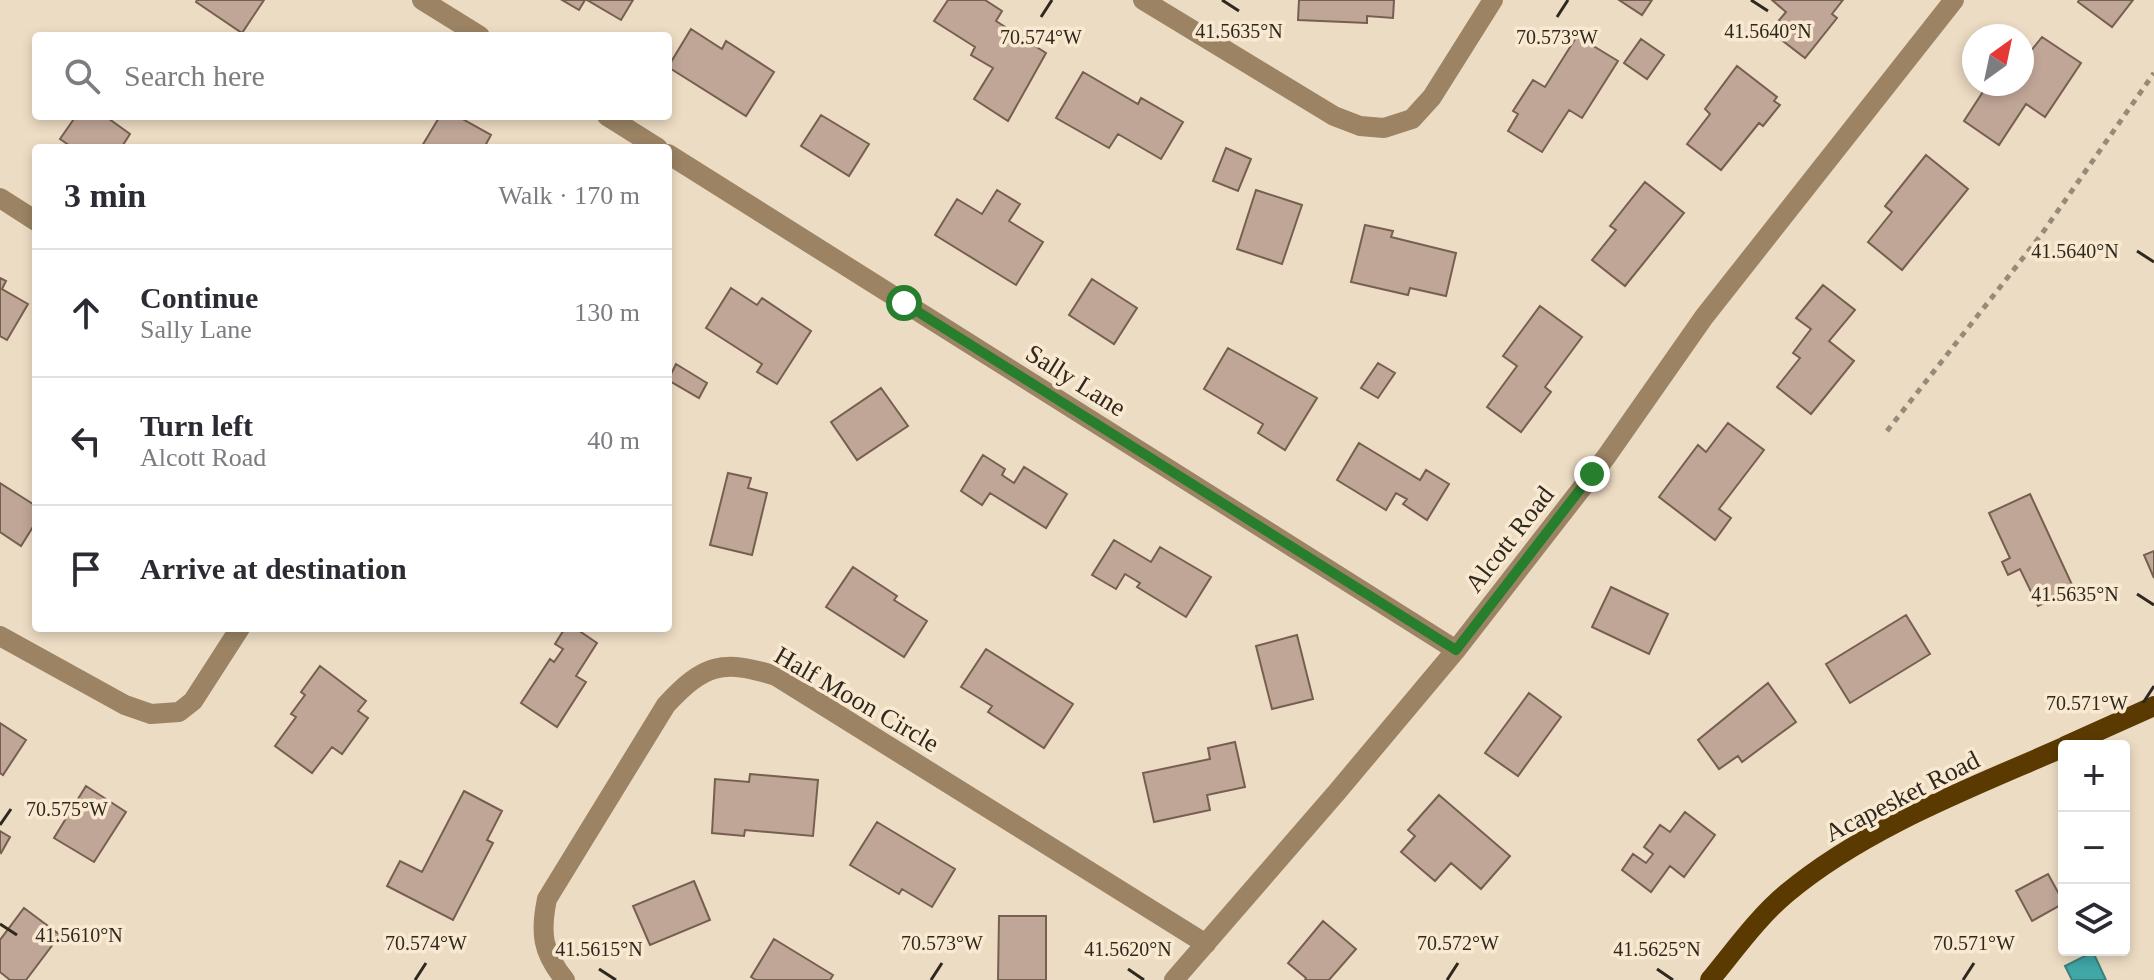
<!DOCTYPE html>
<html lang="en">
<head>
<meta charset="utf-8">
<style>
	body { margin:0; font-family:Georgia,serif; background:#f2f2f3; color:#2b2b33 }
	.controls { position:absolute; right:24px; bottom:24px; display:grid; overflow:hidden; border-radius:8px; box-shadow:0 4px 12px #0003 }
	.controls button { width:72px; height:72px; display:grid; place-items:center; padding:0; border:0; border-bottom:2px solid #e1e1e2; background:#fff; color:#2b2b33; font:40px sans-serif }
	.compass { position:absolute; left:1962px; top:24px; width:72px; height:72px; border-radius:50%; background:#fff; box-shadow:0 4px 12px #0003; rotate:33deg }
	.stop { position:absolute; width:24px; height:24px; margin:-18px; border:6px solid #277f2e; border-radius:50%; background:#fff }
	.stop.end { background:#277f2e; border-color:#fff; box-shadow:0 2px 8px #0008 }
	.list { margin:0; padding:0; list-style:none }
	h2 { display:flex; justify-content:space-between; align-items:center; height:104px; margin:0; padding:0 32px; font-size:34px }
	h2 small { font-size:26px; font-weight:400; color:#7c7c81 }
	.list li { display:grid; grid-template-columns:52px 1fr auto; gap:24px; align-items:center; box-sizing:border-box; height:128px; padding:0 32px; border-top:2px solid #e1e1e2 }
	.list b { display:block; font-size:30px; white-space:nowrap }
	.list p { margin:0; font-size:26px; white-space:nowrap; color:#7c7c81 }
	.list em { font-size:26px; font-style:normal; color:#7c7c81 }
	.icon { flex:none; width:44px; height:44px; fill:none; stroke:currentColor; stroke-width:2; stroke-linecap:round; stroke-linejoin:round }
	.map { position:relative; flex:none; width:2154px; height:980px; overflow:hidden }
	.search { position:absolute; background:#fff; box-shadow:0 4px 12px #0003; left:32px; top:32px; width:640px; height:88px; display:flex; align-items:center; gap:20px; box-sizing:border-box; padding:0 28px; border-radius:8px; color:#7c7c81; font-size:30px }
	.panel { position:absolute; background:#fff; box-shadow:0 4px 12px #0003; left:32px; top:144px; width:640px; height:488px; border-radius:8px }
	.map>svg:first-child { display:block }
</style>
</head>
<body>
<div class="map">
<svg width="2154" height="980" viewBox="0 0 2154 980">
	<rect width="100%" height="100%" fill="#eddcc4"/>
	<path fill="#40a7a7" stroke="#3b817e" stroke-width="2" d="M 2093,952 L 2106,980 L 2072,980 L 2065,966 Z"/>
	<path fill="#c0a697" stroke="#765f51" stroke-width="2" d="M 197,0 L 264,0 L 242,33 L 196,2 Z
		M 562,0 L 585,0 L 579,10 Z
		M 587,0 L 633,0 L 621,20 Z
		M 948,0 L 985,0 L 1002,11 L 996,21 L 1046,53 L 1008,121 L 974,99 L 993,68 L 971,55 L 975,47 L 934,21 Z
		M 1299,0 L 1394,0 L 1393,18 L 1367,16 L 1367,23 L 1298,20 Z
		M 1619,0 L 1652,0 L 1642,15 Z
		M 1843,0 L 1832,14 L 1837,18 L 1805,58 L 1770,31 L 1786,12 L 1772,0 Z
		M 2079,0 L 2133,0 L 2112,27 L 2078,2 Z
		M 691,29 L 722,49 L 726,41 L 774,72 L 746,116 L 668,67 Z
		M 1577,36 L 1618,61 L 1582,118 L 1569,110 L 1542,152 L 1508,131 L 1518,114 L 1513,111 L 1533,80 L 1545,87 Z
		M 2042,37 L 2081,63 L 2045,117 L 2026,104 L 1999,145 L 1964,121 L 1988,84 L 1999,84 L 2003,86 L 2005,84 L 2022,84 L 2022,62 Z
		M 1641,39 L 1664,55 L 1647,79 L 1624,63 Z
		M 1737,66 L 1777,97 L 1774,101 L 1780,105 L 1763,126 L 1759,123 L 1721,170 L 1687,144 L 1710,114 L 1705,109 Z
		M 1083,72 L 1138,104 L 1141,98 L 1183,122 L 1161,159 L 1118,134 L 1109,148 L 1056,118 Z
		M 821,115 L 869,144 L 849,176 L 801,146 Z
		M 76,116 L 105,116 L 130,134 L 121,148 L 73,148 L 60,139 Z
		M 440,116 L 457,116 L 491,135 L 485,146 L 488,148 L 425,148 L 422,146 Z
		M 1226,148 L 1251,159 L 1238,191 L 1213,181 Z
		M 1926,155 L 1968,189 L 1902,270 L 1868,242 L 1892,212 L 1885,206 Z
		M 1645,182 L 1684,213 L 1625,286 L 1592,260 L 1616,230 L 1610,226 Z
		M 997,190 L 1020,204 L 1009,221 L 1043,242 L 1016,285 L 935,235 L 957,199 L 982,214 Z
		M 1256,190 L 1302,205 L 1282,264 L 1237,249 Z
		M 1365,225 L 1393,231 L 1391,237 L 1456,253 L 1446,296 L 1410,288 L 1408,295 L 1351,282 Z
		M 0,278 L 6,281 L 2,289 L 28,304 L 7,340 L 0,336 Z
		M 1092,279 L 1137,308 L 1114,344 L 1069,315 Z
		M 1823,285 L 1855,310 L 1829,341 L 1854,361 L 1811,414 L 1777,387 L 1800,358 L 1793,353 L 1811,329 L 1796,318 Z
		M 731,288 L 757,305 L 762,298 L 811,331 L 777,384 L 757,372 L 762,364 L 706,328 Z
		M 1540,306 L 1582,337 L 1545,387 L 1551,392 L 1521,432 L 1487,407 L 1517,366 L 1503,356 Z
		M 1228,348 L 1317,398 L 1285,450 L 1258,433 L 1263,424 L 1204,389 Z
		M 1378,363 L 1395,373 L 1378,398 L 1361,388 Z
		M 676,364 L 707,383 L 699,398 L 668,380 Z
		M 881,388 L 908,426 L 857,460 L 831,422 Z
		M 1728,423 L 1764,450 L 1719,509 L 1731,518 L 1715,540 L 1659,497 L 1698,445 L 1706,452 Z
		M 1359,443 L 1420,480 L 1426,470 L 1449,484 L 1427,520 L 1403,504 L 1407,499 L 1396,493 L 1386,510 L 1337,480 Z
		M 983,455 L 1005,469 L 1002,475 L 1014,483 L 1024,467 L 1067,494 L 1046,528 L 990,493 L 982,505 L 961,491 Z
		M 728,473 L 751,478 L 748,488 L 767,493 L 752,555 L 710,545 Z
		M 0,483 L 36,506 L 36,522 L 21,546 L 0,532 Z
		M 2030,494 L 2074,589 L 2038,606 L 2020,569 L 2008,575 L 2002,562 L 2010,558 L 1989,513 Z
		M 1114,540 L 1151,562 L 1160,547 L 1211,577 L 1186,617 L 1137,587 L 1140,583 L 1125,574 L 1116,589 L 1092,575 Z
		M 2154,551 L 2154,578 L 2144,555 Z
		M 853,567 L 897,596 L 894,600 L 927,621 L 904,657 L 826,607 Z
		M 1611,587 L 1668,614 L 1649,654 L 1592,627 Z
		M 1906,615 L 1930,654 L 1850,703 L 1826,664 Z
		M 565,628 L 575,628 L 597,643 L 576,676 L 586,682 L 557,727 L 521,703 L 550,659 L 554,662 L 563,649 L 555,644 Z
		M 1297,635 L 1313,699 L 1272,709 L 1256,646 Z
		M 986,649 L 1073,704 L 1044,748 L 988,712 L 992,706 L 961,687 Z
		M 320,666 L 366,701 L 358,711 L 368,718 L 342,754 L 332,747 L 312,773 L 275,746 L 296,717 L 291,714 L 305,695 L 301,692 Z
		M 1768,683 L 1796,722 L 1742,762 L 1738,756 L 1719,769 L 1698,740 Z
		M 1529,693 L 1561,717 L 1518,776 L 1485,753 Z
		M 0,723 L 26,740 L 3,775 L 0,773 Z
		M 1235,742 L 1245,787 L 1207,795 L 1210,810 L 1154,822 L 1143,773 L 1210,759 L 1208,748 Z
		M 750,774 L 818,780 L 813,836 L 745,830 L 744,836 L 712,833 L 715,779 L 749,782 Z
		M 86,786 L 126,812 L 94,862 L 54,838 Z
		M 464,791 L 502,811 L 487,840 L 493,843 L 453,920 L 387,886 L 400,861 L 422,872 Z
		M 1439,795 L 1510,856 L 1481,889 L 1451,863 L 1435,881 L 1401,852 L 1415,836 L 1408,830 Z
		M 1685,812 L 1715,835 L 1684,877 L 1670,866 L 1651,892 L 1622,870 L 1633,854 L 1646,863 L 1653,854 L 1644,847 L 1660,825 L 1670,832 Z
		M 877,822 L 955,869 L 932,907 L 902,889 L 899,894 L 850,865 Z
		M 0,831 L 10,837 L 1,853 L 0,852 Z
		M 2048,874 L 2064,903 L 2032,921 L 2016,891 Z
		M 694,881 L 710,920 L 650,945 L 633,906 Z
		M 24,908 L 60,935 L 26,980 L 10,980 L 0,972 L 0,940 Z
		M 999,916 L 1046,916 L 1046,980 L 998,980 Z
		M 1323,921 L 1356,949 L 1329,980 L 1305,980 L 1306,978 L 1288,963 Z
		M 774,939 L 833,975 L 830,980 L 756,980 L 751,977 Z"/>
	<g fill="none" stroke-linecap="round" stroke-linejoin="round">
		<path stroke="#968a79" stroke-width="5" stroke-dasharray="6 6" stroke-linecap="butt" d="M 1887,431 L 2041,235 L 2154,73"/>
		<path stroke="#9b8364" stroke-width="20" d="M 422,0 L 480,36
			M 1143,0 L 1334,116 L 1360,126 L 1384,128 L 1412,119 L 1432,97 L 1493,0
			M 607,116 L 658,148
			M 668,154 L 1456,650
			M 0,198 L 36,221
			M 0,636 L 125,705 L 151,714 L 179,712 L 193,701 L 240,628
			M 565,980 C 542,952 540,933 547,899 L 666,705 C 704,664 722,659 776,676 L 1206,944
			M 1174,980 L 1337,792 L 1456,650 L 1606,457 L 1704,317 L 1954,0"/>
		<path stroke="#5a3a01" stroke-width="20" d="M 2065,746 L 2154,706
			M 1710,980 C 1734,951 1758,917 1787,893 C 1866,827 1971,788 2064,747"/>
	</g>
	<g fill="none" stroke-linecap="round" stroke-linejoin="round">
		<path stroke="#277f2e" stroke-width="10" d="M 904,303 L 1456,650 L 1592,474"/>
	</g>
	<path fill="none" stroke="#2e281f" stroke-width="3" d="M 1222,0 L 1239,11M 1751,0 L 1768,11M 1041,17 L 1052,0M 1557,17 L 1568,0M 2137,251 L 2154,262M 2137,594 L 2154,605M 2143,703 L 2154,686M 0,825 L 11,809M 0,924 L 17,935M 599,969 L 616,980M 1128,969 L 1144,980M 1657,969 L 1673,980M 415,980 L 426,963M 931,980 L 942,963M 1447,980 L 1458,963M 1963,980 L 1974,963"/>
	<g text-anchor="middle" stroke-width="7" stroke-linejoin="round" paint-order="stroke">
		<g font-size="26" fill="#2e281f" stroke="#fae9d1">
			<text transform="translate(1076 380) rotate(32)" y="9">Sally Lane</text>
			<text transform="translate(1509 539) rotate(-52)" y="9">Alcott Road</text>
			<text transform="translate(857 699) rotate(30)" y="9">Half Moon Circle</text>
			<text transform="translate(1902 796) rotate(-27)" y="9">Acapesket Road</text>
		</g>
	</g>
	<g font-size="20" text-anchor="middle" fill="#2e281f" stroke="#fae9d1" stroke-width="7" stroke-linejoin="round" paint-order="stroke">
		<text x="1239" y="38">41.5635°N</text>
		<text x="1768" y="38">41.5640°N</text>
		<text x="1041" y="44">70.574°W</text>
		<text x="1557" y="44">70.573°W</text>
		<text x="2075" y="258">41.5640°N</text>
		<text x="2075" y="601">41.5635°N</text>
		<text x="2087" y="710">70.571°W</text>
		<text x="67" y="816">70.575°W</text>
		<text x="79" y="942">41.5610°N</text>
		<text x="426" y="950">70.574°W</text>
		<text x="942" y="950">70.573°W</text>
		<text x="1458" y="950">70.572°W</text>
		<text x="1974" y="950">70.571°W</text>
		<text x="599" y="956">41.5615°N</text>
		<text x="1128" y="956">41.5620°N</text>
		<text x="1657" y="956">41.5625°N</text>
	</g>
</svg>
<div class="controls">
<button>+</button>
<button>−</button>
<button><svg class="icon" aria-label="layers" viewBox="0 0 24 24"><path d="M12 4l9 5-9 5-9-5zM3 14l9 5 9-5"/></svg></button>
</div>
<svg class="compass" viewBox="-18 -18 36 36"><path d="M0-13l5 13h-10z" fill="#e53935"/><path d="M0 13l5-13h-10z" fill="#7c7c81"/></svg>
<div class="stop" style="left:904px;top:303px"></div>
<div class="stop end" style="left:1592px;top:474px"></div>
<div class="search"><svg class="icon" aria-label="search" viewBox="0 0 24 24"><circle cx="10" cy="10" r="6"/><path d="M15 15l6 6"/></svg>Search here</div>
<section class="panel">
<h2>3 min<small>Walk · 170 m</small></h2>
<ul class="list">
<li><svg class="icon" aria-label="ahead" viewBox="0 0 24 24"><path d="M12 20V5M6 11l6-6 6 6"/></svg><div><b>Continue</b><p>Sally Lane</p></div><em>130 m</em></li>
<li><svg class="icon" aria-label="left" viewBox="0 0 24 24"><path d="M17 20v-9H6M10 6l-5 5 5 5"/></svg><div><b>Turn left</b><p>Alcott Road</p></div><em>40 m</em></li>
<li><svg class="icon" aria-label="arrive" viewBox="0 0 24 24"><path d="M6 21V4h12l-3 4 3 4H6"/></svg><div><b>Arrive at destination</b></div></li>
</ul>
</section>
</div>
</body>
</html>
